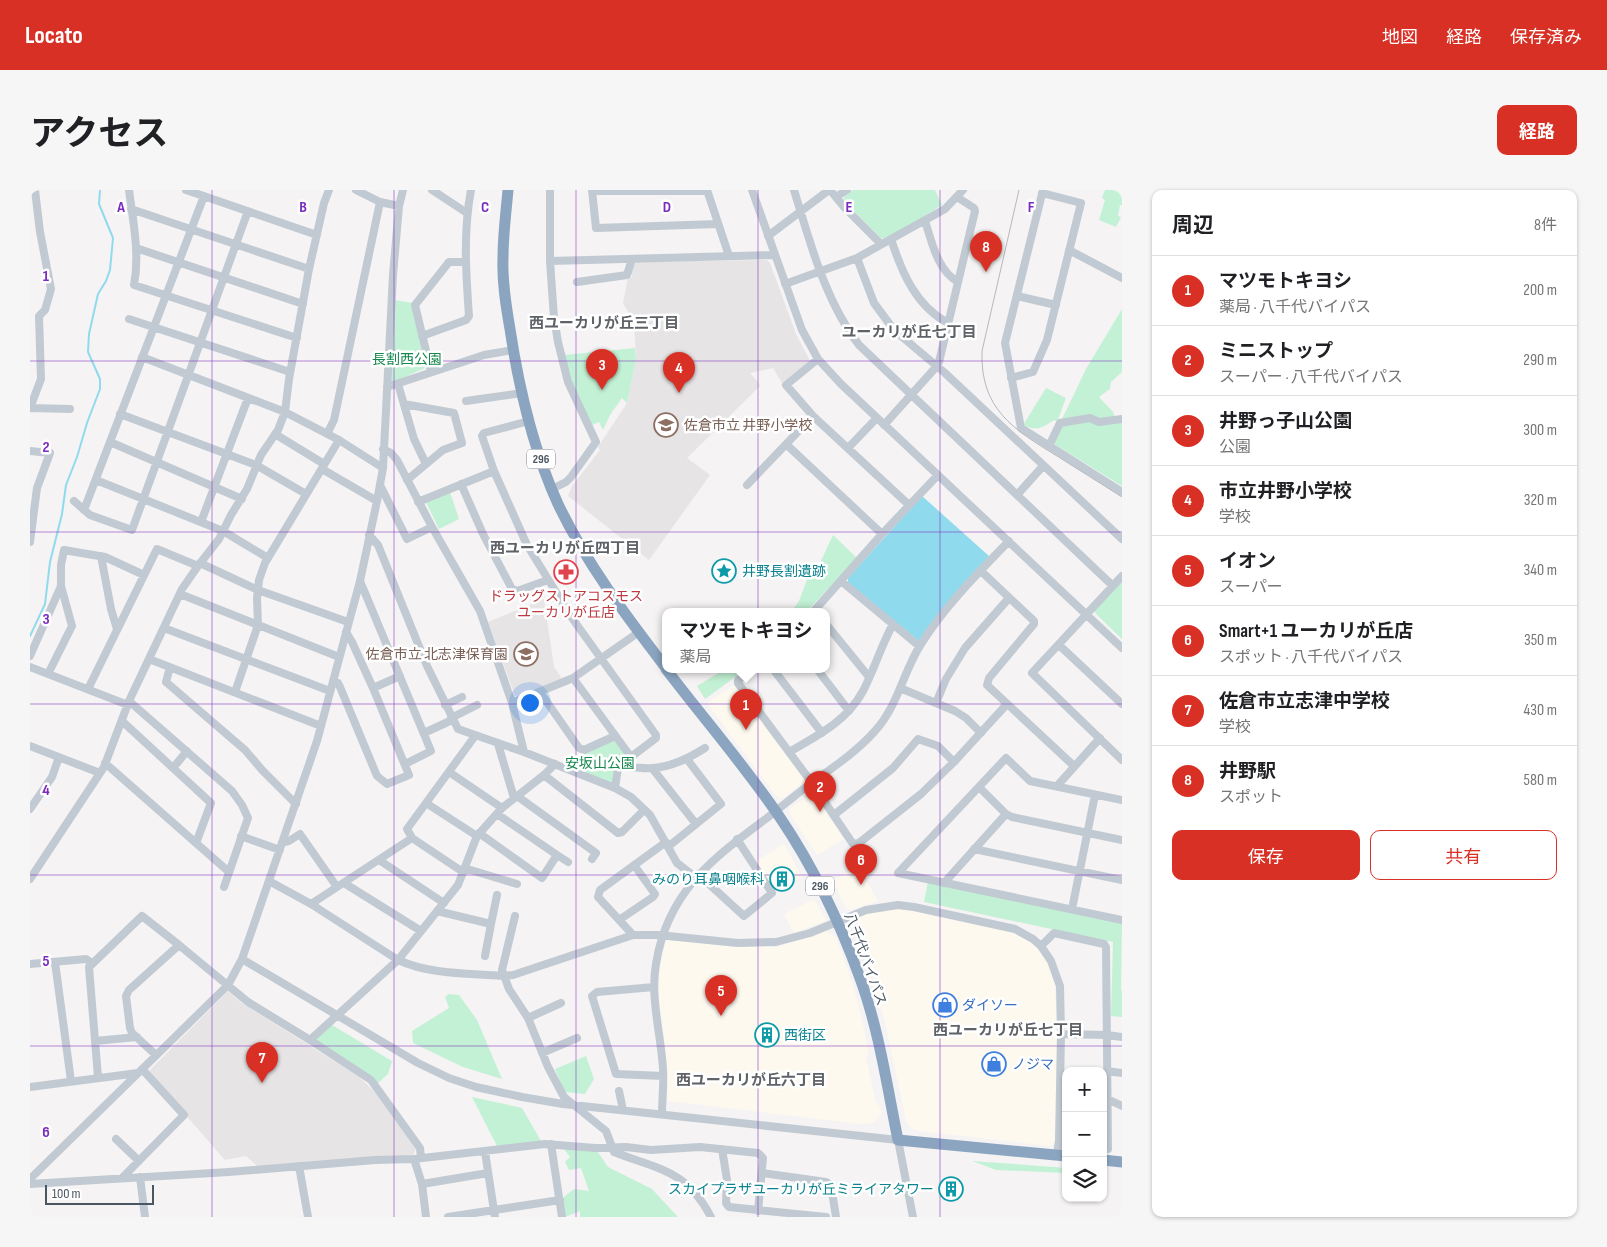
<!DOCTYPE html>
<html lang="ja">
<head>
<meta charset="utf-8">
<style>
	body { margin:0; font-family:"Sofia Sans Condensed","Noto Sans JP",sans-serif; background:#f6f6f6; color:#202124 }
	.controls { position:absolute; right:15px; bottom:15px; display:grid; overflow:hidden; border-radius:10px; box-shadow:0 1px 4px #0004 }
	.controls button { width:45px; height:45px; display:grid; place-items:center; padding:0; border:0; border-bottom:1px solid #e0e0e0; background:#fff; color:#202124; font:25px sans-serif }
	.scale { position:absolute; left:15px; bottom:12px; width:109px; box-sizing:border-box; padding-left:5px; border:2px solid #4a5661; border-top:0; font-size:14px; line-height:18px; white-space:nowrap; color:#4a5661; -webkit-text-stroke:4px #fff; paint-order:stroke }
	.you { position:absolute; left:499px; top:512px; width:18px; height:18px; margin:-12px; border:4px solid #fff; border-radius:50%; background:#1a73e8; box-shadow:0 0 0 8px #1a73e833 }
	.badge { display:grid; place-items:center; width:32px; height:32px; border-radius:50%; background:#d93025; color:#fff; font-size:16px; font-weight:700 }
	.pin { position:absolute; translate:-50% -41px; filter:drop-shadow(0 1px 2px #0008) }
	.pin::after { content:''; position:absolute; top:26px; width:18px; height:15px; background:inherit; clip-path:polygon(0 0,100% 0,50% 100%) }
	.popup { position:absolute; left:632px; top:418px; width:168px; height:65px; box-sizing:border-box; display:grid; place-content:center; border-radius:10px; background:#fff; filter:drop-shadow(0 1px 4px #0005); font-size:16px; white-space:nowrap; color:#757577 }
	.popup b { font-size:19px; color:#202124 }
	.popup::after { content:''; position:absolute; left:50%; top:100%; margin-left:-10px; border:10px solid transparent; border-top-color:#fff }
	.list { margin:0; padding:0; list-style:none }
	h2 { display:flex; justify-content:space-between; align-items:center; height:65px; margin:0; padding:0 20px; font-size:21px }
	h2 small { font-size:16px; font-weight:400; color:#757577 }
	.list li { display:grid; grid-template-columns:32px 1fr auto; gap:15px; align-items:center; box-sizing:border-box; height:70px; padding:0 20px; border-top:1px solid #e0e0e0 }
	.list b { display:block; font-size:19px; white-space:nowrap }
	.list p { margin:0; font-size:16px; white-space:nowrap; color:#757577 }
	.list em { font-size:16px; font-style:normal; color:#757577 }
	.actions { display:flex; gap:10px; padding:15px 20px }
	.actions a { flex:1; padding:11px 0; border:1px solid #d93025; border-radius:10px; text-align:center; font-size:18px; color:#d93025 }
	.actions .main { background:#d93025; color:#fff }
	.icon { flex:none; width:28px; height:28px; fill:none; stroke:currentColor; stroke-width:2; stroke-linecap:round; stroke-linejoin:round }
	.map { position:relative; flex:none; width:1092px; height:1027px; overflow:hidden; border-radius:10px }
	header { display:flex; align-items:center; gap:30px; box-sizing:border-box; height:70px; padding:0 25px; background:#d93025; color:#fff }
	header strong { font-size:24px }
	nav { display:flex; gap:28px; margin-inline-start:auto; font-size:18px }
	.intro { display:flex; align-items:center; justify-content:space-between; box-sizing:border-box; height:120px; padding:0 30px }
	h1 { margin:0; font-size:35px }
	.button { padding:12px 22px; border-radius:10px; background:#d93025; color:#fff; font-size:18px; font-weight:700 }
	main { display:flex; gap:30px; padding:0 30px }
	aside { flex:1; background:#fff; border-radius:10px; box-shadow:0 1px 4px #0004 }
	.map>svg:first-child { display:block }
</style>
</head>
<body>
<header>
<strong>Locato</strong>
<nav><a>地図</a><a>経路</a><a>保存済み</a></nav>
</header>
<div class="intro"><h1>アクセス</h1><a class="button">経路</a></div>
<main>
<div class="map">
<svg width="1092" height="1027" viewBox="0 0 1092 1027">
	<rect width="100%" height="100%" fill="#f5f3f3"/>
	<path fill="#fdf9ef" d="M 702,496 L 704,496 L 774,589 L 774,592 L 753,608 L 747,607 L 677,513 Z
		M 782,603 L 784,604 L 814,649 L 787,665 L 760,624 L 760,618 Z
		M 754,654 L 772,687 L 746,702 L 726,671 Z
		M 828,676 L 848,711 L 820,720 L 817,719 L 802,691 Z
		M 784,709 L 796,729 L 795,731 L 764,743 L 754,724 Z
		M 868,719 L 883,721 L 985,743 L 1002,752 L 1019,773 L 1025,797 L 1027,844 L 1026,953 L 1020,956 L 888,941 L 882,939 L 876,931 L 856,836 L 842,785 L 821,734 L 822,729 L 837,723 Z
		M 795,741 L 806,747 L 822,792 L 830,822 L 839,862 L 836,867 L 845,910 L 850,917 L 851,924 L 844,933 L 830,934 L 638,911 L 637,882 L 628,798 L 630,776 L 636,750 L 706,757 L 748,757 Z"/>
	<path fill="#e6e4e5" d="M 737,70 L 740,73 L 766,144 L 780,171 L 752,193 L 743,178 L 720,183 L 728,192 L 730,196 L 657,268 L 680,285 L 619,370 L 538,306 L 542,296 L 570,260 L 568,257 L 597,213 L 606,169 L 604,132 L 593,113 L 598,88 L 602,87 L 603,74 L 607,72 Z
		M 514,409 L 524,477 L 531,487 L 530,489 L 488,507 L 485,506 L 458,432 Z
		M 198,801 L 212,813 L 328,886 L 344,901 L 386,958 L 383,966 L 227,976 L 216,966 L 195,970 L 118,882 Z"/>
	<path fill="#c3f1d5" d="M 823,0 L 905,0 L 912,15 L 864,45 L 855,49 L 851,48 L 813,10 L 815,6 Z
		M 1075,0 L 1092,0 L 1092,15 L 1090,15 L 1088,26 L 1091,27 L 1086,37 L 1069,30 L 1075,10 L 1072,8 Z
		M 365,110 L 382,113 L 395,178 L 361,193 Z
		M 1092,119 L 1092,182 L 1081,192 L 1080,199 L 1069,207 L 1083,222 L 1085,227 L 1070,230 L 1032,229 L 1056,179 Z
		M 605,158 L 606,169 L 597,213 L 592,208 L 580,225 L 573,240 L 569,232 L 562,235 L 541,191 L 534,165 Z
		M 1016,198 L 1036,208 L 1027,232 L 1024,230 C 1013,237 1007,242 994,235 L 995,232 Z
		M 1060,230 L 1092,231 L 1092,296 L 1026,255 L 1024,252 L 1031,236 Z
		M 420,302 L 429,329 L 409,339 L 396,312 Z
		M 803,345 L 827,368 L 777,421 L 762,421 L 769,411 L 778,387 L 789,375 Z
		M 1092,390 L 1092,449 L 1066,424 L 1064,420 Z
		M 695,479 L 716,479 L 675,509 L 667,496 Z
		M 584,550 L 597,567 L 594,574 L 585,573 L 583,592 L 582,594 L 544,579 L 551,562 Z
		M 898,691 L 1092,733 L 1091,800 L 1092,801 L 1092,827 L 1081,826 L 1083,752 L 894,712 Z
		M 419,804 L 429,805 L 447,830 L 472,889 L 433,877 L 383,853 L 382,841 L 419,818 L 415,807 Z
		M 300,835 L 302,835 L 362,871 L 358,884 L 347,894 L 286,851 L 286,847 Z
		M 556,866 L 564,889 L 555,904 L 535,902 L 525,879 Z
		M 442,907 L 492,918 L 511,951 L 509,952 L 468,958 Z
		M 565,958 L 578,977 L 622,999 L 648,1027 L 550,1027 L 550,1021 L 535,1027 L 530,1010 L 544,999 L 559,1001 L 551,978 L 539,980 L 535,972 L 540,967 L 534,959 Z
		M 942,971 L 1024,977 L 1036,978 L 1036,983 L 966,980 Z"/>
	<path fill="#90daee" d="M 892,306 L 959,366 L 889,451 L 818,393 L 818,388 Z"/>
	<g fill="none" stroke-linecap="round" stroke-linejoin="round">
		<path stroke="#90daee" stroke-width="2" d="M 0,446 L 15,414 L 20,372 L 32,324 L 36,295 L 47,267 L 57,233 L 70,199 L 70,189 L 58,162 L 59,144 L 68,104 L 76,91 L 80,80 L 83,48 L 69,14 L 70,0"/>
		<path stroke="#c1cad2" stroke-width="8" d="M 99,0 C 103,31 110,64 104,95 L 267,148
			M 156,0 L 287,45
			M 326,0 L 350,12 L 369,16
			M 402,0 L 437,23
			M 520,0 L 520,71 L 524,128 L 528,152 L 538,192 L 566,252 L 541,287 L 536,292 L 522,299
			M 562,0 L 566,38 L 688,34
			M 677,0 L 699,66
			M 722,0 L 772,140 L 788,169 L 811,194 L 1092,458
			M 764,0 C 780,52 795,111 829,155 L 1083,396
			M 800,0 L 814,17 L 851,54
			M 1013,0 L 975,153 L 991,238 L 1092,302
			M 562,1 L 677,1
			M 806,7 L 817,0
			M 101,19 L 279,79
			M 895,31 C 902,52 907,80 928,92
			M 738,46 L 799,0
			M 861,49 C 872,83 886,116 918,133
			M 106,58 L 273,114
			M 1039,60 L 1092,88
			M 827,68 L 844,113 L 864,140 L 915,183 L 1092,349
			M 520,71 L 744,65
			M 547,92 L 597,85 L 602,69
			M 755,94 L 827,68 L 915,19 L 933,0
			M 987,106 L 1026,115
			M 99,129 L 260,182
			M 392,146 L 436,130 L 439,126 C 436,84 433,42 441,0
			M 112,167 L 255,222 L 309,250 L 353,278
			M 788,169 L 756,195 L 783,226 L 879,315
			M 401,182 L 385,115 L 419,72 L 435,72
			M 981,188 L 1003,182 L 1017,150 L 1051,13 L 1012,3
			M 368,194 L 384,249 L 396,274
			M 357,197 L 454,165 L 483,160
			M 436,211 L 492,203
			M 374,214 L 424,223 L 432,253 L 413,260 L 377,290
			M 0,218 L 11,189 L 9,126 L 15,120 L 21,99 L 10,42 L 5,0
			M 0,218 L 40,219
			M 90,224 L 226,275 L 276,304
			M 499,231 L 454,243 L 452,246 L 464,281 L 497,355 L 542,428 L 626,545 L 626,548 L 601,567 L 600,577
			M 854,235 L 907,176 L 909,172 L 945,21 L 944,18 L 927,7
			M 245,244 L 294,274
			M 297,244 L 304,230 L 350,12
			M 80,252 L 212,309
			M 757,255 L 852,344
			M 1019,256 L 1030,233 L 1060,228 L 1069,232 L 1092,229
			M 818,258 L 843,232
			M 353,259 L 361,263 L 367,270 L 402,337 L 450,421 L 482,513 L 494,562
			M 0,261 L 20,263 L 7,298 L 0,352
			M 292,279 L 347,311
			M 66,290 L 193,341 L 238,368
			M 431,294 L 453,344 L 482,399 L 487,401 L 518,390
			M 350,295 L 377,349 L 402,337
			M 717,295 L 783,226
			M 987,305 L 1013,276
			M 44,311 L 60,325 L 102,340 L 218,21
			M 388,312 L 464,281
			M 54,320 L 174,6
			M 171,332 L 218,208
			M 339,345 L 348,355 L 397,476 L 428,539 L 494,562 L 585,598 L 601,607 L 620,625 L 647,673 L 665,687
			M 71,366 L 81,419 L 87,439
			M 170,373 L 228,400 L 318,432
			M 951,381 L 1004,431 L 1004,434 L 959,488 L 957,495 L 1044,576
			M 1092,386 L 1002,483 L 1092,570
			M 330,391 L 401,561 L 375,574
			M 811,391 L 889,456
			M 150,404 L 309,467
			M 784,421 L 852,344 L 908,285
			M 796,434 L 839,487
			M 134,438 L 300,501
			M 1029,455 L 1092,514
			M 0,466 L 31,396 L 31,375 L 34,360 L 75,367 L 114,385
			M 119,469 L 291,536
			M 0,477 L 98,515
			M 140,477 L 136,492 L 215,560 L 233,581 L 266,614
			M 724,479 L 708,490 L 708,493 L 782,593 L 823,654 L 829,653 L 891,604 L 924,572 L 977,514
			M 743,479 L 792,543
			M 787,479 L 819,521
			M 18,484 L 42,436 L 31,396
			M 543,488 L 601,567
			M 303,491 L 308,493 L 310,497 L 347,586 L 357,594 L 379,585 L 343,498 L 322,452 L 316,442
			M 343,498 L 370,486
			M 870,498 L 925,521 L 936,528 L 951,543
			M 58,499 L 127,359 L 168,376
			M 205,502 L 228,435 L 227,408 L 229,390 L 235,373 L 309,250
			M 510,502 L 549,558 L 554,560 L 585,546
			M 99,511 L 202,601 L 212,615 L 218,628 L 194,697
			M 482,513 L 543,488 L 609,442
			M 906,513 L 916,489 L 935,458 L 979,408
			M 415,515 L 432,507
			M 421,528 L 447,515
			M 92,531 L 181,613 L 166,653
			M 394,543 L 422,530
			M 468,554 L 484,608
			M 0,556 L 70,583
			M 759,562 C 787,546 817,531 833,501 C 844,480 851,456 863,434
			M 75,573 L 199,682
			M 143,578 L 157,561
			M 622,578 L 666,634
			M 419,582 L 472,618
			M 514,585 L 588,643 L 592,642 L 614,620
			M 1027,596 L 1070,548
			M 949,597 L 976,624 L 982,627 L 1092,650
			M 585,598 L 588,578 L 591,576 C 601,577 613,579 623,578 C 642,577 659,568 675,558
			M 487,606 L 566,663 L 562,669
			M 1092,610 L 1000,591 L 976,568 L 868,683 L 1092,730
			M 396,613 L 447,646
			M 0,619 L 22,587 L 29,567
			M 804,625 L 863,578 L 888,549 L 908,556 L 924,572
			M 449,643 L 512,688 L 527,665 L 467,624
			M 211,646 L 250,660
			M 252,653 L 259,651 L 270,644 L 307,697
			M 639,656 L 691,614 L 657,569
			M 944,659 L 1092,690
			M 527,665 L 538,672
			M 349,670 L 414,713
			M 434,678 L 487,694
			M 433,682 L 382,648 L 377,639 L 445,546
			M 668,684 L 714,726 L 742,703 L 707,649
			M 0,689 L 74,577 L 99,511 L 152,399 L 168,376 L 189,349 L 201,325 L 217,299 L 231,265 L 248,240 L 255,222 L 259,189 L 279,79 L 294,13 L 299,0
			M 239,691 L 281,714 L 368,770 C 401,785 439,783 474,786 L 483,785 L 603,745 L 628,745 L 708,753 L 746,752 L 780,743 L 836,720 L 868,715 L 884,717 L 985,739 L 1003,749 L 1011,756 L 1021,771 L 1030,796 L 1031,844 L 1029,950 L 1027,965
			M 314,693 L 391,741
			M 914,693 L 976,624
			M 281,714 L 382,648
			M 1042,719 L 1065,605
			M 407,721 L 461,734 L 467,705
			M 485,726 L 472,780 L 479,799 L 498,828 L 518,877 L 534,907 L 576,941 L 584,962 C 629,980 656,979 681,1027
			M 589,730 L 623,707 L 625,704 L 604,675
			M 603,745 L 568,707 L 570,700 L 636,652
			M 149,755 L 218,812 L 280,850 L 341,890 L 390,958 L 391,968
			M 1011,756 L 1024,743 L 1074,754 L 1076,757 L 1078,959
			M 455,766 L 461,734
			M 212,769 L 388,873 L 419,888 L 446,897 L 492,907 L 533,914 L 868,950 L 883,1027
			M 25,772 L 41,891
			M 0,774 L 56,769 L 62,773
			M 624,797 L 567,802 L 562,806 L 586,884 L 633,886
			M 498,828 L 531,813
			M 1031,844 L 1077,845 L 1092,847
			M 280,850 L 368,770 L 428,695 L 447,646 L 472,618 L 514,585 L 525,574
			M 65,851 L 107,847
			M 512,863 L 547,848
			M 1077,881 L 1092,883
			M 68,887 L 59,777 L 112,726 L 149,755 L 99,800 L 96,806 L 100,838 L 102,843 L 126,865
			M 0,897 L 108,883
			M 589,901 L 593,920
			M 1073,907 L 1092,916
			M 632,924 C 632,909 634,894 633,879 C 631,844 620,808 626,774 C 637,702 683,668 737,628 C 754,615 770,601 787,589 C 808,574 828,560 845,541 C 868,516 873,482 891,454 C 915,416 948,383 979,351
			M 86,949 L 109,971
			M 521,954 L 532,1027
			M 692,959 L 697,990 L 696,1013 L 699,1017 L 796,1027
			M 455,962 L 465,1027
			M 384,969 L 392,994 L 396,1027
			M 269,976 L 278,1027
			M 732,983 L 796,992 L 801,995 L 806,1027
			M 110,987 L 115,1027
			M 92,988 L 154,925 L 112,879
			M 0,989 L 198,795 L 212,769 L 287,551 L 330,391 L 347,311 L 353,278 L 363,85 L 369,16 L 373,0
			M 0,994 L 199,982 L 345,970 L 384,969 L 515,954 L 565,958 L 596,957 L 621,960 L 670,957 L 728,963 L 733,968 L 728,1021
			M 392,994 L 458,983
			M 418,1027 L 530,1010"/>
		<path stroke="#8ba5c1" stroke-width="11" d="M 478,0 C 476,23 473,45 473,68 C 472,92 476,116 480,139 C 489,199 503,259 528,314 C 556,373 597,427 636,478
			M 636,479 C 674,529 716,577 751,629 C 784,678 810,733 830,788 C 849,840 857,896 868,950 L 1036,966
			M 1073,970 L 1092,972"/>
		<path stroke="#b5b8bd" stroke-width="1" d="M 989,0 L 952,161 C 950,219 983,239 1027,266 C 1049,280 1070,293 1092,307"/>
	</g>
	<path fill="none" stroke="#7b2cbf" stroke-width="1" stroke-opacity="0.55" d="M 182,0 L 182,1027M 364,0 L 364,1027M 546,0 L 546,1027M 728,0 L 728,1027M 910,0 L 910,1027M 0,171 L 1092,171M 0,342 L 1092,342M 0,514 L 1092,514M 0,685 L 1092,685M 0,856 L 1092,856"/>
	<defs>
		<g id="school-ring" transform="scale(1.25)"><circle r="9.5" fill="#fff" stroke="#8d6e63" stroke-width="1.5"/><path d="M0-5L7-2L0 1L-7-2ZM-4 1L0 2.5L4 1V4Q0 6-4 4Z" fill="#8d6e63"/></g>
		<g id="sight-ring" transform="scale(1.25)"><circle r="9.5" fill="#fff" stroke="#0f9aa8" stroke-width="1.5"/><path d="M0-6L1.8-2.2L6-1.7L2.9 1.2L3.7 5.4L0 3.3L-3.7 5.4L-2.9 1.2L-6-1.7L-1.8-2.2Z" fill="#0f9aa8"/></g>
		<g id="pharmacy-ring" transform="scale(1.25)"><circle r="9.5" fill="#fff" stroke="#e0444e" stroke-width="1.5"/><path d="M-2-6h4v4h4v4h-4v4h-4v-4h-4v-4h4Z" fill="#e0444e"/></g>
		<g id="building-ring" transform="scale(1.25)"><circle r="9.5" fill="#fff" stroke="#0f9aa8" stroke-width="1.5"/><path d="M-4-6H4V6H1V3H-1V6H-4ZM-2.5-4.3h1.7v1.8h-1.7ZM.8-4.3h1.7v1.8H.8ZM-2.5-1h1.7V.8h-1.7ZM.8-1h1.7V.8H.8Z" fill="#0f9aa8"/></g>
		<g id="shop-ring" transform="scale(1.25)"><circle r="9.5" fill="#fff" stroke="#3f7fe0" stroke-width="1.5"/><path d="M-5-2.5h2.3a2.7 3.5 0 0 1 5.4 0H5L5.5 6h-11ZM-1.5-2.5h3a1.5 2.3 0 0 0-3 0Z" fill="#3f7fe0"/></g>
	</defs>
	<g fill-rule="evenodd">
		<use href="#school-ring" x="636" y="235"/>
		<use href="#sight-ring" x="694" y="381"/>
		<use href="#pharmacy-ring" x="536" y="382"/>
		<use href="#school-ring" x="496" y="464"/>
		<use href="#building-ring" x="752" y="689"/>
		<use href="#shop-ring" x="915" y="815"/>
		<use href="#building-ring" x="737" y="845"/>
		<use href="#shop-ring" x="964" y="874"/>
		<use href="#building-ring" x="921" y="999"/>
	</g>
	<g text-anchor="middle" stroke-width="5" stroke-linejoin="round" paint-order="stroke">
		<g fill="#fff" stroke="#808990" stroke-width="1">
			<rect x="497" y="259.5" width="28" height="19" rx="4"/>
			<rect x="776" y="686.5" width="28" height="19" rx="4"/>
		</g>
		<g font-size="12" font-weight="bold" fill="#4a5661">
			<text x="511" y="273">296</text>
			<text x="790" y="700">296</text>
		</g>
		<g font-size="14" fill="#17864f" stroke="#fff">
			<text x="377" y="174">長割西公園</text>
			<text x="570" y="578">安坂山公園</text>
		</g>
		<g font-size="14" fill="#785e54" stroke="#fff" text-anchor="start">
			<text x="654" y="240">佐倉市立 井野小学校</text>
			<text x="478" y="469" text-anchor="end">佐倉市立 北志津保育園</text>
		</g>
		<g font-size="14" fill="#0d838f" stroke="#fff" text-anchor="start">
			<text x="712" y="386">井野長割遺跡</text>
			<text x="734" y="694" text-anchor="end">みのり耳鼻咽喉科</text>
			<text x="754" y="850">西街区</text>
			<text x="904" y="1004" text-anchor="end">スカイプラザユーカリが丘ミライアタワー</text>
		</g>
		<g font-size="14" fill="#be3a42" stroke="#fff">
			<text x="536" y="411">ドラッグストアコスモス<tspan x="536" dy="16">ユーカリが丘店</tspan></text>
		</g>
		<g font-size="14" fill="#4a5661" stroke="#fff">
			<text transform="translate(836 769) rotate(70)" y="5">八千代バイパス</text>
		</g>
		<g font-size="14" fill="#366cbe" stroke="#fff" text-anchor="start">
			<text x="932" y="820">ダイソー</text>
			<text x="982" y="879">ノジマ</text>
		</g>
		<g font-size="15" font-weight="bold" fill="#5f6368" stroke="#fff">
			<text x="574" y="138">西ユーカリが丘三丁目</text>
			<text x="879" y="147">ユーカリが丘七丁目</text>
			<text x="535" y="363">西ユーカリが丘四丁目</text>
			<text x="978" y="845">西ユーカリが丘七丁目</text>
			<text x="721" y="895">西ユーカリが丘六丁目</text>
		</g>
	</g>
	<g font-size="16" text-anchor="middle" font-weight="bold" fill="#7b2cbf" stroke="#fff" stroke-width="5" stroke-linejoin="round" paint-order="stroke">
		<text x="91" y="22">A</text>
		<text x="273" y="22">B</text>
		<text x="455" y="22">C</text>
		<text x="637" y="22">D</text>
		<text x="819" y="22">E</text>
		<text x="1001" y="22">F</text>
		<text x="16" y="91">1</text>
		<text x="16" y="262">2</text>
		<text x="16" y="434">3</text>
		<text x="16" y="605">4</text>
		<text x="16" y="776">5</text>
		<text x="16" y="947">6</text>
	</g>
</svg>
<div class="controls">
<button>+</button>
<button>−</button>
<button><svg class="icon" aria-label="layers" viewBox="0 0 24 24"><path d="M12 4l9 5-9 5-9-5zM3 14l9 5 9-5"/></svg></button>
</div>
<div class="scale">100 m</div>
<div class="you"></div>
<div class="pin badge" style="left:716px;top:540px">1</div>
<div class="popup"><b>マツモトキヨシ</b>薬局</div>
<div class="pin badge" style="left:790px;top:622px">2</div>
<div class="pin badge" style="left:572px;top:200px">3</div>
<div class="pin badge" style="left:649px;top:203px">4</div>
<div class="pin badge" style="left:691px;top:826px">5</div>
<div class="pin badge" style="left:831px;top:695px">6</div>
<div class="pin badge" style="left:232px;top:893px">7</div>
<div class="pin badge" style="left:956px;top:82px">8</div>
</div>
<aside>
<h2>周辺<small>8件</small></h2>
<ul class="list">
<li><span class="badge">1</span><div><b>マツモトキヨシ</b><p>薬局 · 八千代バイパス</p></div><em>200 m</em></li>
<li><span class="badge">2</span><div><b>ミニストップ</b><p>スーパー · 八千代バイパス</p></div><em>290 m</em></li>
<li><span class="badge">3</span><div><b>井野っ子山公園</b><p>公園</p></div><em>300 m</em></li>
<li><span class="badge">4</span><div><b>市立井野小学校</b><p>学校</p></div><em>320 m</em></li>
<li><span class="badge">5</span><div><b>イオン</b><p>スーパー</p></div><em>340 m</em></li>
<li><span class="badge">6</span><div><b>Smart+1 ユーカリが丘店</b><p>スポット · 八千代バイパス</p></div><em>350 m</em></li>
<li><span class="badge">7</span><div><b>佐倉市立志津中学校</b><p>学校</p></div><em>430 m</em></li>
<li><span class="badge">8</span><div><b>井野駅</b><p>スポット</p></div><em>580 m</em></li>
</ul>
<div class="actions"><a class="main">保存</a><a>共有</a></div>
</aside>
</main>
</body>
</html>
